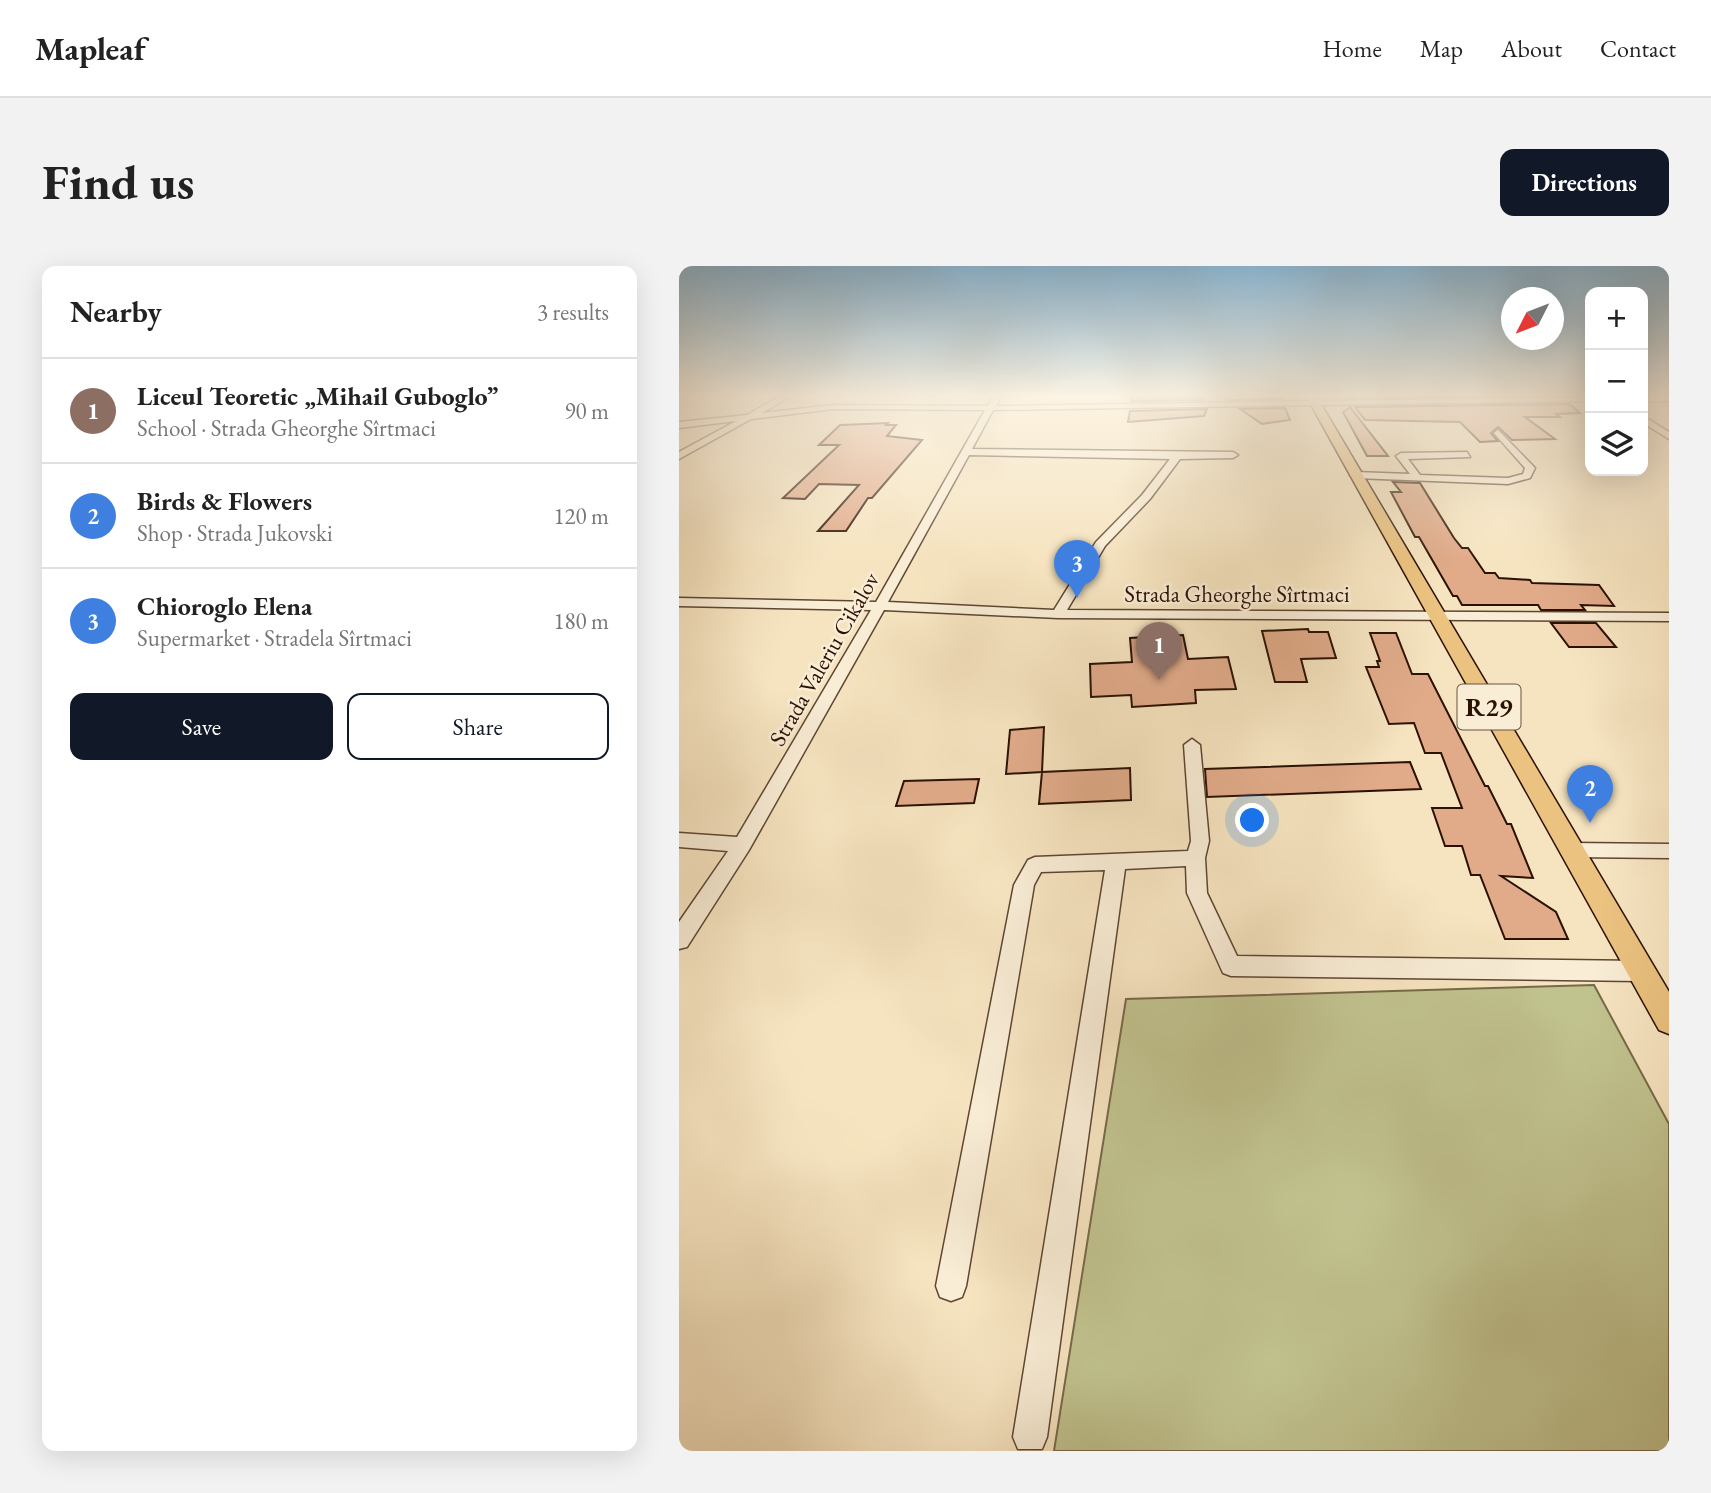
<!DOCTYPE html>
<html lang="en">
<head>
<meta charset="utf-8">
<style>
	body { margin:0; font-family:"EB Garamond",serif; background:#f2f2f2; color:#222 }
	.controls { position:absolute; right:21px; top:21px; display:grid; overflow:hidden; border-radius:14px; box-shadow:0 7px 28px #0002 }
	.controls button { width:63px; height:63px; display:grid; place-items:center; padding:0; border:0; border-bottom:2px solid #e0e0e0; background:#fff; color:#222; font:35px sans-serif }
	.compass { position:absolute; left:822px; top:21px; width:63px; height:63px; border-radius:50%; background:#fff; box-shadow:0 7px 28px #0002; rotate:228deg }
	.you { position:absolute; left:574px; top:555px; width:24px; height:24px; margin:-18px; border:5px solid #fff; border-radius:50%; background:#1a73e8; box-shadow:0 0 0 10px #1a73e833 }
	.badge { display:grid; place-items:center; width:46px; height:46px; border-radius:50%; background:#111827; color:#fff; font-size:23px; font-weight:700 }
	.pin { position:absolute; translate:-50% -58px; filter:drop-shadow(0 2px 4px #0008) }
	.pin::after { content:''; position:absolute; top:37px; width:24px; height:21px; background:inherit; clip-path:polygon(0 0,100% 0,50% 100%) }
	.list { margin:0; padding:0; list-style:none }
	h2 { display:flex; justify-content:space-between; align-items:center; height:91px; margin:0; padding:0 28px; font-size:30px }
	h2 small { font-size:23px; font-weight:400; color:#767676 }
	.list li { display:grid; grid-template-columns:46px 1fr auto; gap:21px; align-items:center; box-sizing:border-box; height:105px; padding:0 28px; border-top:2px solid #e0e0e0 }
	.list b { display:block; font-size:26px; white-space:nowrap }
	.list p { margin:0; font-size:23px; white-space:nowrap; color:#767676 }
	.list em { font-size:23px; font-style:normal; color:#767676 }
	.actions { display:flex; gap:14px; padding:21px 28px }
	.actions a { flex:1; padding:16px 0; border:2px solid #111827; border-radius:14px; text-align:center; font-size:24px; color:#111827 }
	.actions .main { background:#111827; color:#fff }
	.icon { flex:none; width:38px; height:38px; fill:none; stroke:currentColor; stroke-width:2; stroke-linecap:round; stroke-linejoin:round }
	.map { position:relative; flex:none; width:990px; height:1185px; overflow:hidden; border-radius:14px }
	header { display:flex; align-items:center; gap:42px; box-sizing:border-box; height:98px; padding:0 35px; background:#fff; border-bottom:2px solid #e0e0e0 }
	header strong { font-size:33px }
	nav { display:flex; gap:38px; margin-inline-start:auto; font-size:24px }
	.intro { display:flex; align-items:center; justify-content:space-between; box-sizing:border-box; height:168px; padding:0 42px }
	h1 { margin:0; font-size:49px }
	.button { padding:18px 32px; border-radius:14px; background:#111827; color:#fff; font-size:24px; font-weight:700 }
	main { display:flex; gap:42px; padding:0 42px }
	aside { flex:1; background:#fff; border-radius:14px; box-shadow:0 7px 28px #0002 }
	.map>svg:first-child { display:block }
</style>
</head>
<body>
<header>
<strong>Mapleaf</strong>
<nav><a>Home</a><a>Map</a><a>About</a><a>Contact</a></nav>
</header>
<div class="intro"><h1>Find us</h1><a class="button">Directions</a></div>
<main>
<aside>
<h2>Nearby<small>3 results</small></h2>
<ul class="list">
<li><span class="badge" style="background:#8d6e63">1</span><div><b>Liceul Teoretic „Mihail Guboglo”</b><p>School · Strada Gheorghe Sîrtmaci</p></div><em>90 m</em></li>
<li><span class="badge" style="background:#3f7fe0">2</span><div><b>Birds &amp; Flowers</b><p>Shop · Strada Jukovski</p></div><em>120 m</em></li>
<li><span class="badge" style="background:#3f7fe0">3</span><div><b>Chioroglo Elena</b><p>Supermarket · Stradela Sîrtmaci</p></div><em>180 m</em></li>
</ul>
<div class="actions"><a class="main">Save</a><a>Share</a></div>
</aside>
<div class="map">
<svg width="990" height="1185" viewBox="0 0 990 1185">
	<rect width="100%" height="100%" fill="#f6e4c0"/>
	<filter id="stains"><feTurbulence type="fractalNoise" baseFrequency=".00286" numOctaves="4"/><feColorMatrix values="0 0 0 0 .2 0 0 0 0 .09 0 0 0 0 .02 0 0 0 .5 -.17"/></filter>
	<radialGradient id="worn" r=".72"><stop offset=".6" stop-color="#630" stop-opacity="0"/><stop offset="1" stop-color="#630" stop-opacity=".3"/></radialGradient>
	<path fill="#c1c38f" stroke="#766a48" stroke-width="2" d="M 915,719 L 990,858 L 990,1185 L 375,1185 L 447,733 Z"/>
	<path fill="#e1ab8a" stroke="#2b1102" stroke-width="2" d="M 502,128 L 522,128 L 525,134 L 452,135 L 453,132 Z
		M 600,128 L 602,133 L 549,134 L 542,129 Z
		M 666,128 L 879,128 L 880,129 L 669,132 Z
		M 891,138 L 901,147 L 877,148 L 881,151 L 846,151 L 876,173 L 833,174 L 819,161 L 812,167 L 819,175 L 801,176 L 781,156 L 686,154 L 676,141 Z
		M 671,141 L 709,190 L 688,190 L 664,146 Z
		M 606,142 L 611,154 L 583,158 L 561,143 Z
		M 528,143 L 525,150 L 449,156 L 451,145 Z
		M 209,157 L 207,159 L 217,159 L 208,170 L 243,174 L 193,232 L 189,232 L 167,265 L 139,265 L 180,219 L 140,218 L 126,233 L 104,232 L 160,179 L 140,179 L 161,159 Z
		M 714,216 L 741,217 L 775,272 L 783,282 L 789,282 L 806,307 L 816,307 L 820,312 L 851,314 L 853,317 L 920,319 L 935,340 L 902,339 L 906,344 L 862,344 L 859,339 L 783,339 L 778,330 L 774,330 L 740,271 L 736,271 L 712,226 L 722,226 Z
		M 872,357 L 917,357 L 937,381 L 890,381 Z
		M 629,363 L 630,366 L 649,366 L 657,392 L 622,393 L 628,416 L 596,416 L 583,365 Z
		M 691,367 L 717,367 L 733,408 L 749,408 L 806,520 L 809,520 L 828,558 L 832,558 L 854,612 L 822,610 L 877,646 L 889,673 L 826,673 L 801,609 L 792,609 L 783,580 L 766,580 L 753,542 L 783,542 L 762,487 L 746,487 L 735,457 L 710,458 L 687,401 L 700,401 L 698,395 L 701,395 Z
		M 504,369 L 509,393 L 549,391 L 557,423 L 516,424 L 517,437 L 453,441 L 452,429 L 412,431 L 411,398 L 453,396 L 451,372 Z
		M 365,461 L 363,506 L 327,508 L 331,464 Z
		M 731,496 L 742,523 L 528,531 L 526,503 Z
		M 451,502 L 452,534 L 360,538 L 363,506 Z
		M 300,513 L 295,537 L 217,540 L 225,515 Z"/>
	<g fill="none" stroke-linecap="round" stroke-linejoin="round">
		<g stroke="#5e4632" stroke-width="3">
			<path id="minor" d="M 105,128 L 115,128 L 83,147 L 154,139 L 309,140 L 315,128 L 323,128 L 317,140 L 911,131 L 911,135 L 314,144 L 293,183 L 554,186 L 559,189 L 554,192 L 501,193 L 471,233 L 426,280 L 388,344 L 990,347 L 990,355 L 379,352 L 205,344 L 70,584 L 8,681 L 0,683 L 0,656 L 49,585 L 0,581 L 0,567 L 58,571 L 192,344 L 0,340 L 0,332 L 197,336 L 306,144 L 154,143 L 72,153 L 0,193 L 0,186 L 57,155 L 0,162 L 0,156 L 68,149 ZM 290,189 L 491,193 L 463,229 L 417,276 L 375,344 L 209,336 Z
				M 964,131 L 990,131 L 990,135 L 964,135 Z
				M 964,150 L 990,166 L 990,173 L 964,157 Z
				M 819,164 L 856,202 L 851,212 L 829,218 L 676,212 L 671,209 L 676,206 L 731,208 L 717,190 L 722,187 L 788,186 L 791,191 L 729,193 L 741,209 L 829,212 L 844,208 L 846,202 L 815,167 Z
				M 513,473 L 521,479 L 530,575 L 526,592 L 528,627 L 558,690 L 961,695 L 969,698 L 972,705 L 969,712 L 961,715 L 552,710 L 544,707 L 508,627 L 507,600 L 446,603 L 368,1171 L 363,1183 L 339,1183 L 334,1171 L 426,604 L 362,606 L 355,619 L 287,1020 L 283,1031 L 272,1035 L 261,1031 L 257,1020 L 335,619 L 349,594 L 356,591 L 509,585 L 512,575 L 505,479 Z
				M 892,577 L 990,578 L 990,592 L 892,591 L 885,589 L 882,584 L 885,579 Z"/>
		</g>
		<g stroke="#2b1102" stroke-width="3">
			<path id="major" d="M 626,128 L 636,128 L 990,726 L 990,768 L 980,764 Z"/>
		</g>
		<use href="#minor" fill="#f9edd6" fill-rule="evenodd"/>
		<use href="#major" fill="#ebc280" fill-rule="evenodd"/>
	</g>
	<linearGradient id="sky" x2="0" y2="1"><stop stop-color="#8bb8d6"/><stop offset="0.44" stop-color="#fbf3e3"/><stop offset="1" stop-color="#fbf3e3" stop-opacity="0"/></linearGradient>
	<rect width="990" height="294" fill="url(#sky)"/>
	<g text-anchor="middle" stroke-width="5" stroke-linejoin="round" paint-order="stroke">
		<g font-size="23" fill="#2b1102" stroke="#f9edd6">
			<text x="558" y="336">Strada Gheorghe Sîrtmaci</text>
			<text transform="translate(145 393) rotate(-60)" y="8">Strada Valeriu Cikalov</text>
		</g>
		<rect fill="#f9edd6" stroke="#695342" stroke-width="2" x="778.5" y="418.5" width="63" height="45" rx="5"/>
		<g font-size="26" font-weight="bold" fill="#2b1102">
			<text x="810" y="450">R29</text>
		</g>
	</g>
	<rect width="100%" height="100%" filter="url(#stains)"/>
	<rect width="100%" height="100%" fill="url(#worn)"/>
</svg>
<div class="controls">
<button>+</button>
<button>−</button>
<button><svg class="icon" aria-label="layers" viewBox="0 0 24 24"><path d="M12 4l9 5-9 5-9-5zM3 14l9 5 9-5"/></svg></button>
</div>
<svg class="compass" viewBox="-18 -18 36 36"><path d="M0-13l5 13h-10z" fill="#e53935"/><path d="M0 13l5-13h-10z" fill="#767676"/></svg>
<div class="you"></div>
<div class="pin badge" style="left:480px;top:414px;background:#8d6e63">1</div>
<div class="pin badge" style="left:911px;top:557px;background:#3f7fe0">2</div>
<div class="pin badge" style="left:398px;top:332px;background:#3f7fe0">3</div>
</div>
</main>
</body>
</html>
